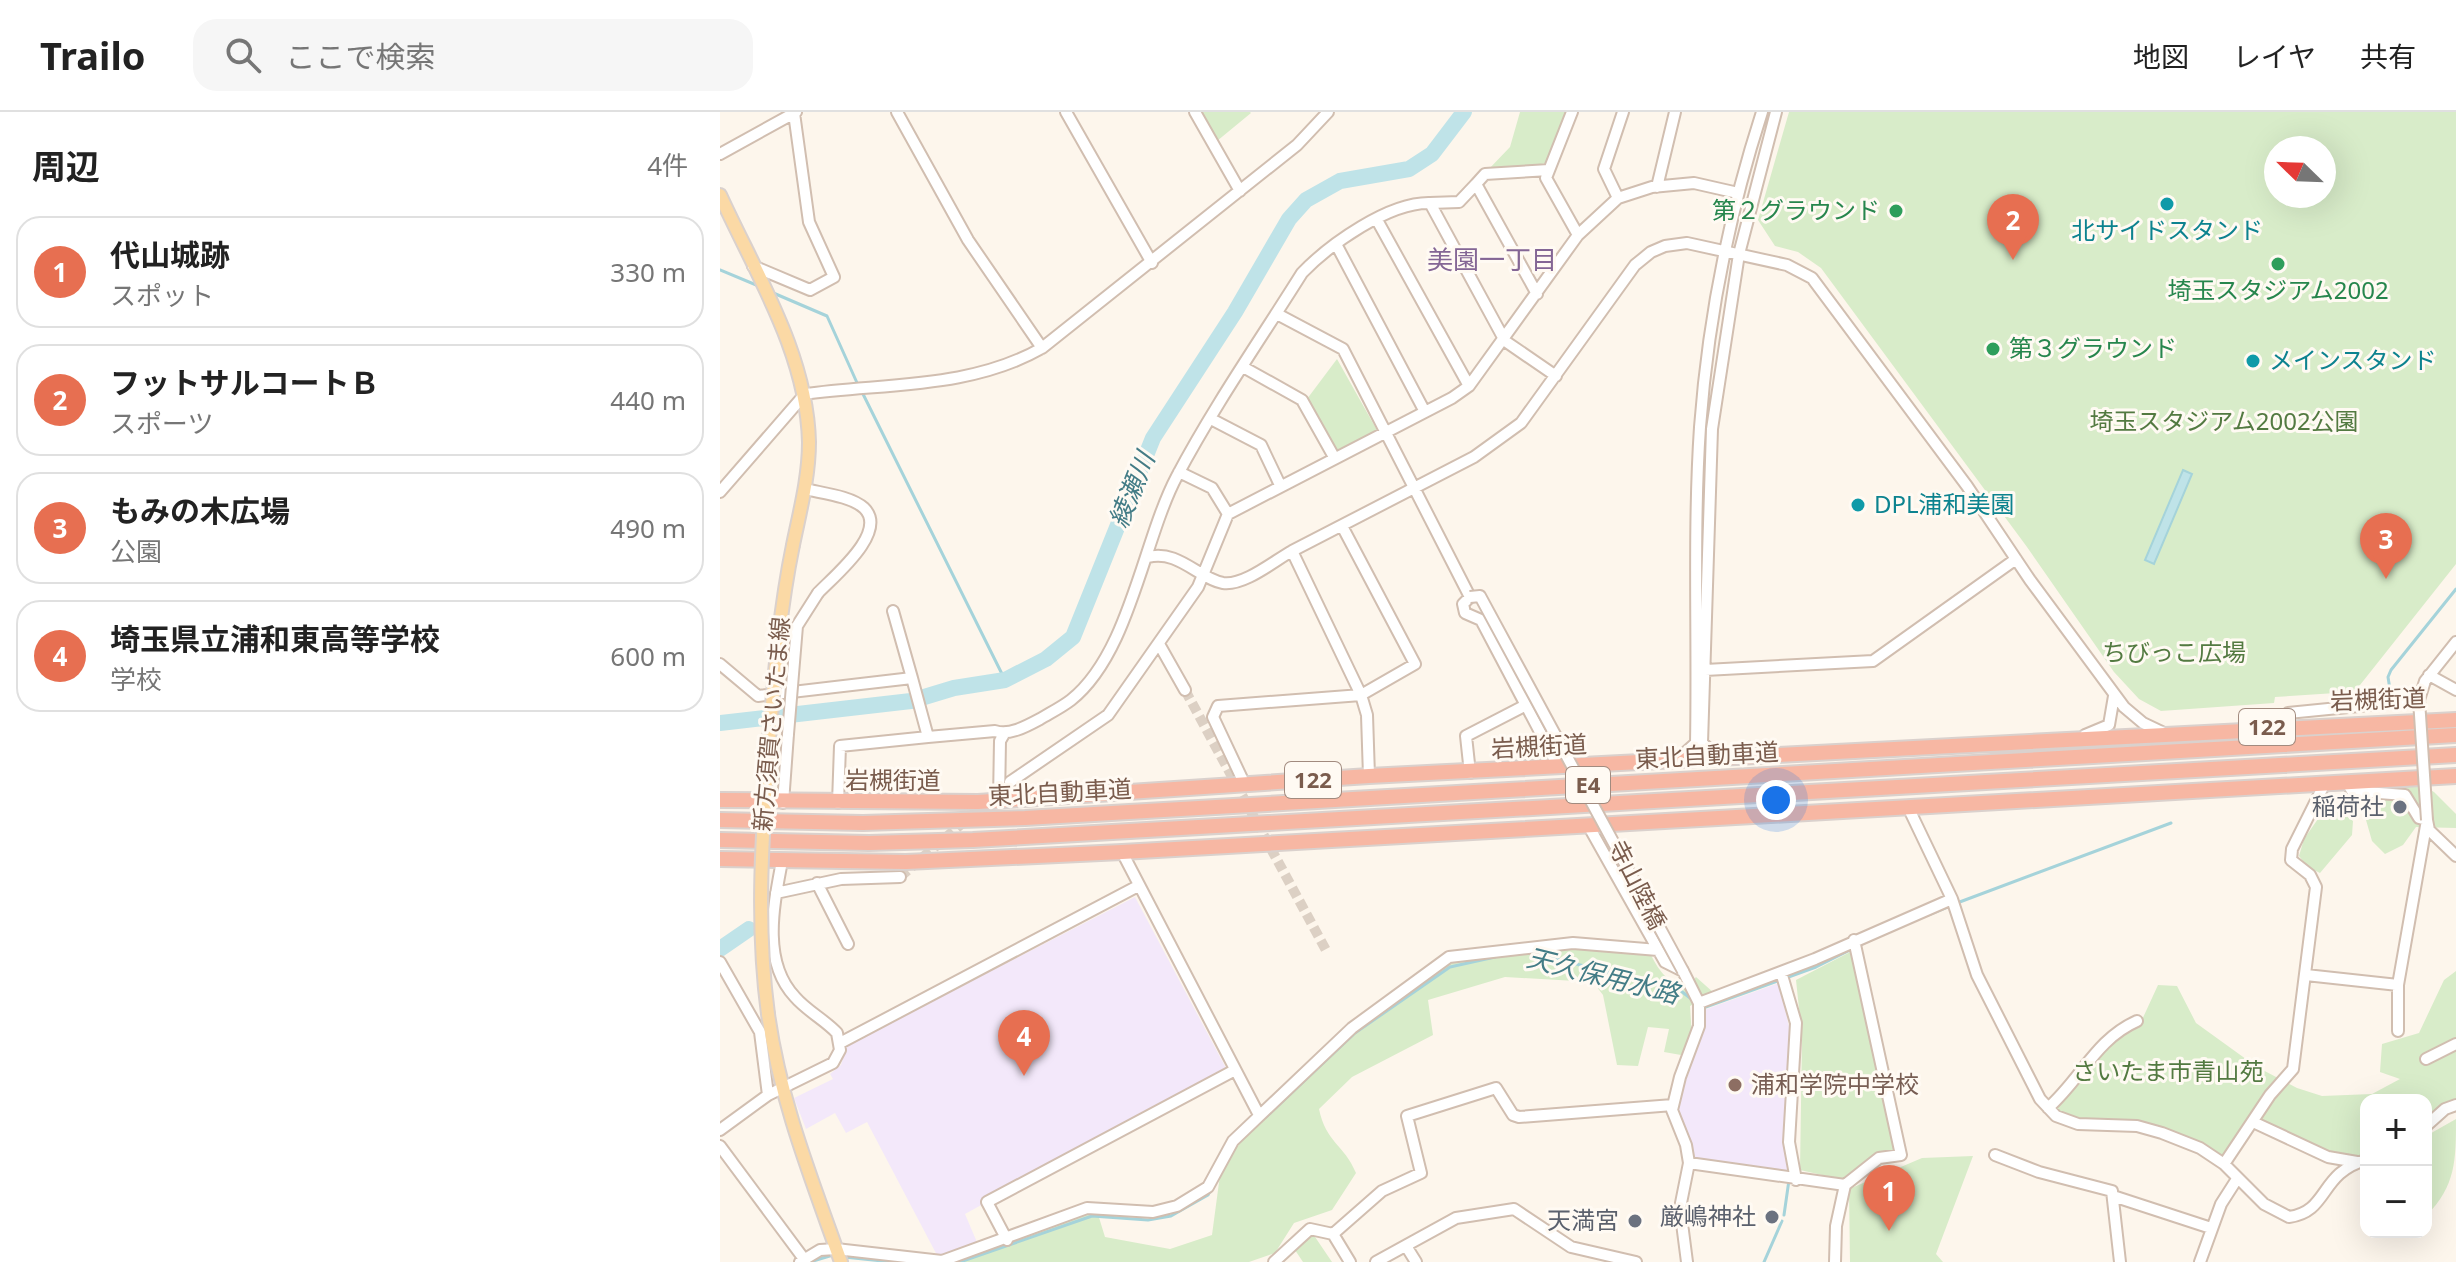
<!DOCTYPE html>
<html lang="ja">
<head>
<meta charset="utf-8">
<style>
	body { margin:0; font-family:"Noto Sans","Noto Sans JP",sans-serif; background:#f6f6f6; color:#222 }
	.controls { position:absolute; right:24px; bottom:24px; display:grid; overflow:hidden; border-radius:16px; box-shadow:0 8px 32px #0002 }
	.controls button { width:72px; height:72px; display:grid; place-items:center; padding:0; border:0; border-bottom:2px solid #e0e0e0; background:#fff; color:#222; font:40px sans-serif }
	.compass { position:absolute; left:1544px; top:24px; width:72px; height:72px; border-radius:50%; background:#fff; box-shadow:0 8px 32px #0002; rotate:293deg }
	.you { position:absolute; left:1056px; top:688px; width:28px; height:28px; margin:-20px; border:6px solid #fff; border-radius:50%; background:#1a73e8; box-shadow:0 0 0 12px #1a73e833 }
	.badge { display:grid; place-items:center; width:52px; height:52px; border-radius:50%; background:#e76f51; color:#fff; font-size:26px; font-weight:700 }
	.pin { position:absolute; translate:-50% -66px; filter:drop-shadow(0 2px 4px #0008) }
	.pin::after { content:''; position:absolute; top:42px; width:28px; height:24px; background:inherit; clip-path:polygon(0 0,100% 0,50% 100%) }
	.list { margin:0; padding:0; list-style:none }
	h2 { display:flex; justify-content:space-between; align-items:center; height:104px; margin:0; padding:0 32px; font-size:34px }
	h2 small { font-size:26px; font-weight:400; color:#767676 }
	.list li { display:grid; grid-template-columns:52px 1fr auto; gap:24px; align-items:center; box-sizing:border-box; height:112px; margin:0 16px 16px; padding:0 16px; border:2px solid #e0e0e0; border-radius:24px }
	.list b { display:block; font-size:30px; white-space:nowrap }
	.list p { margin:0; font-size:26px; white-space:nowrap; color:#767676 }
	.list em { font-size:26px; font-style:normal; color:#767676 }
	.icon { flex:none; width:44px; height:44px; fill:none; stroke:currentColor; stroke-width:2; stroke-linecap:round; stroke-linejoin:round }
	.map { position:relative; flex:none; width:1736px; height:1150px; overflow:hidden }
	header { display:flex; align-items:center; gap:48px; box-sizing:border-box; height:112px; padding:0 40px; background:#fff; border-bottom:2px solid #e0e0e0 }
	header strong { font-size:38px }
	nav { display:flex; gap:44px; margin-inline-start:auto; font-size:28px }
	.search { width:560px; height:72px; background:#f6f6f6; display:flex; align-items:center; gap:20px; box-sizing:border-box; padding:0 28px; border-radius:24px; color:#767676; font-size:30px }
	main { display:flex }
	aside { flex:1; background:#fff }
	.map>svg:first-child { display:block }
</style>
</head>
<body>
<header>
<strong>Trailo</strong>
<div class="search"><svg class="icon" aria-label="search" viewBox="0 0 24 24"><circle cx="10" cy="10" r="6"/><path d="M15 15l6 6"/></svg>ここで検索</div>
<nav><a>地図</a><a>レイヤ</a><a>共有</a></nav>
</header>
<main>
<aside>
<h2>周辺<small>4件</small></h2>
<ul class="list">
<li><span class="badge">1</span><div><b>代山城跡</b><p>スポット</p></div><em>330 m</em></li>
<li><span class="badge">2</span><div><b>フットサルコートＢ</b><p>スポーツ</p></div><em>440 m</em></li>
<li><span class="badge">3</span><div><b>もみの木広場</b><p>公園</p></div><em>490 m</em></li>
<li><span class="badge">4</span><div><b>埼玉県立浦和東高等学校</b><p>学校</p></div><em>600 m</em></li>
</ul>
</aside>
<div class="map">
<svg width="1736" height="1150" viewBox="0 0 1736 1150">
	<rect width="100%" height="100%" fill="#fdf6ec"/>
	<path fill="#f3e8fa" d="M 415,785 L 507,958 L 245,1102 L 259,1135 L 219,1147 L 147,1010 L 126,1021 L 115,1001 L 86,1017 L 74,986 L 113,967 L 110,962 L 121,953 L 127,933 Z
		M 1059,871 L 1070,919 L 1068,1063 L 974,1049 L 959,999 L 959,985 L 964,961 L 978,936 L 984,898 Z"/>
	<path fill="#d8ecc9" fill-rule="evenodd" d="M 480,0 L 530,0 L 531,1 L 497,29 Z
		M 800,0 L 847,0 L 829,51 L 767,59 L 790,35 Z
		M 1069,0 L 1736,0 L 1736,452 L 1640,573 L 1631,580 L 1555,585 L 1554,591 L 1441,599 L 1419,587 L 1394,560 L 1307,435 L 1101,156 L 1078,140 L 1055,134 L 1038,108 ZM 1556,36 L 1604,36 L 1604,84 L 1556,84 Z
		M 617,247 L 658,320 L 616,340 L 587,287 Z
		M 1697,671 L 1714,680 L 1736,702 L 1736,716 L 1696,715 L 1683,733 L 1665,742 L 1652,729 L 1642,694 L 1630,690 L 1669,675 Z
		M 1620,699 L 1633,709 L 1632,723 L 1600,761 L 1588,755 L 1579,744 L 1584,727 L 1600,704 Z
		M 832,828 L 884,839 L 931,843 C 940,861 947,868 965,877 L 976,865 L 994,881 L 970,894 L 972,925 L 961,943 L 944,940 L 949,917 L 928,915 L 918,954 L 897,953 L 883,883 L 873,870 L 785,865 L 708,888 L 713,923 L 632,965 L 599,997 C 606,1031 624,1032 636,1061 L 612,1098 L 574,1111 L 555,1141 L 529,1150 L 228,1150 L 364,1092 L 377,1099 L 385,1125 L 450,1137 L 492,1123 L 504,1033 L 611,932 L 733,848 Z
		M 1132,839 L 1175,1039 L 1155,1043 L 1124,1068 L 1080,1058 L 1082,925 L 1076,868 Z
		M 1736,859 L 1736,990 L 1706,1010 L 1706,988 L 1646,988 L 1646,1044 C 1611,1056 1562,1020 1531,1006 L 1504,1046 C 1479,1031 1454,1016 1425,1010 C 1387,1004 1371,1016 1334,998 L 1388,928 L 1421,910 L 1438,873 L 1457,874 L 1476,911 L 1537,955 L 1577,976 L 1602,984 L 1652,982 L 1680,967 L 1660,960 L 1662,932 L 1699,921 L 1724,868 Z
		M 1736,1007 C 1736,1048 1736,1074 1706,1104 L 1706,1024 Z
		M 1253,1044 L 1216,1142 L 1223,1150 L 1130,1150 L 1129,1077 L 1202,1046 Z
		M 591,1119 L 612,1150 L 583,1150 L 573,1135 Z"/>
	<path fill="#bfe3e8" stroke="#a5d3da" stroke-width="2" d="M 1463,358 L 1472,362 L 1434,452 L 1425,448 Z"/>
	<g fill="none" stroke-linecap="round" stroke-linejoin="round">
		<path stroke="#a5d3da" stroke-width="3" d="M 0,158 L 41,175
			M 51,180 L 107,204 L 138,273
			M 142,280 L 285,568
			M 1671,584 L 1668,565 L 1671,558 L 1736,477
			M 1237,791 L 1451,711
			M 1208,803 L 1230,794
			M 1138,834 L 1153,827
			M 810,840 L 961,879 L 974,889
			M 983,896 L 1096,855 L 1132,837
			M 546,1005 L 635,921 L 730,855 L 775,845
			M 1064,1103 L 1069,1068
			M 124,1145 L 172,1150
			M 90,1150 L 113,1143
			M 240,1150 L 372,1104 L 428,1108 L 451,1104 L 488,1083 L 491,1077
			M 1044,1150 L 1062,1109"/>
		<path stroke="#bfe3e8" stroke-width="16" d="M 0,611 L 191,589 L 234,576 L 285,568 L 326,547 L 353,525 L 433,326 L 515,200 L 569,107 L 586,88 L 620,69 L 689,57 L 712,42 L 744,0
			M 0,837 L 29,817"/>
		<path stroke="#dcd0c4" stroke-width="10" stroke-dasharray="10 5" stroke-linecap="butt" d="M 465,578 L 607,840
			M 180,765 L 267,690"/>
		<g stroke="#d1beb0" stroke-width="14">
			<path id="minor" d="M 177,0 L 248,128 L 322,236
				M 346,0 L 432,151
				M 475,0 L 520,79
				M 852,0 L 826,66 L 858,123
				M 0,42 L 76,0
				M 756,72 L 765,62 L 829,58
				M 937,75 L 955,0
				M 898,86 L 884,57 L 903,0
				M 710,91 L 739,90 L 756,72 L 817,182
				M 657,108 L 749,274
				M 616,132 L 705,300
				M 33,154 L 90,178 L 114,165 L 89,110 L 74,1
				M 557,202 L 623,237 L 750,485 L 743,492 L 745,501 L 761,508 L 839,656
				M 523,255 L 582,288 L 614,345
				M 491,307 L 541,333 L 560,373
				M 459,360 L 492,376 L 508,402
				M 85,377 C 101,381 131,384 144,396 C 169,420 113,465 98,481
				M 0,380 L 85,282 C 165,271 250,277 322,236 L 577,33 L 608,0
				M 428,445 C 458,437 479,467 503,471 C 524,474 554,449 572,439
				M 439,532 L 465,578
				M 0,552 L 38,584 L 192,566 L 173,499
				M 985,558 L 1153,549 L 1296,447
				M 1709,563 L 1736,578
				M 1569,614 L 1568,601 L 1699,588 L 1705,569 L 1736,530
				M 1365,623 L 1389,613 L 1394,584
				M 208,625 L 275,619 C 289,624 307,614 320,607 C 330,601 342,595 351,588 C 410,541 423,428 457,364 C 494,294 540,228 582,161 C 610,132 669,90 710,91 L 785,229 L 836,264
				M 1000,646 L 982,631 L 992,317 L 1019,142 L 1056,0
				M 957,648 L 976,631 C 978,526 973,419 980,315 C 988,208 1009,102 1042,0
				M 750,661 L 746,624 L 806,593
				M 649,664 L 647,603 L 641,583 L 572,439 L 754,345 L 801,311 L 915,153 L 931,140 L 945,134 L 967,131 L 1067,153 L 1092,166 L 1247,374 L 1310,468 L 1404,595 L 1423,611 L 1444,621
				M 290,670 L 388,603 L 478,475 L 508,402 L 732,286 L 749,274 L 858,123 L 898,86 L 932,75 L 974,71 L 1018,81
				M 1627,670 L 1632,679 L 1685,683 L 1699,706 L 1707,708 L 1709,718 L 1736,744
				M 525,673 L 493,605 L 498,594 L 641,583 L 695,552 L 622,414
				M 279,688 L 280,629 L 284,622
				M 63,691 L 68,622
				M 118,691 L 120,634 L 208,625 L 192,566
				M 1188,695 L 1232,787 L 1257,863 L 1320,987 L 1336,1004 L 1358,1012 L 1417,1014 L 1442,1021 L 1480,1036 L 1504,1052 L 1550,983 L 1573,957 L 1596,775 L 1590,763 L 1571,748 L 1572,737 L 1605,671
				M 868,713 L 945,850 L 963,859 L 979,891 L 979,914 L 960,965 L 952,998 L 966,1033 L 969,1051 L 960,1096 L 967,1150
				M 402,740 L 539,1003
				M 97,771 L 128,832
				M 56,781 L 121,767 L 180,765
				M 0,850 L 40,920 L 48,983
				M 1061,860 L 1076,911 L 1069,1030 L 1076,1068
				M 1586,863 L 1678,873
				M 979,891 L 1095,847 L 1232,787
				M 1678,919 L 1678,873 L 1707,708
				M 120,931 L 418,774
				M 1706,947 L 1736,932
				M 1328,996 C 1361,967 1376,927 1417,909
				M 1533,1010 L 1608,1045 L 1637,1050
				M 1706,1014 L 1725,997 L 1736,993
				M 0,1018 L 48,983 L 113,951 L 120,938 L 117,921 C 105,908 87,899 75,885 C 41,849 54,792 62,749
				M 0,1034 L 84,1147
				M 1275,1043 L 1319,1060 L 1392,1079 L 1400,1150
				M 969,1051 L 1125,1073 L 1159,1046 L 1181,1043 L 1134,828
				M 1504,1052 L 1544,1092 L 1569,1105 C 1609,1100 1599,1061 1646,1048
				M 1393,1084 L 1491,1116
				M 613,1122 L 662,1079 L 701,1061 L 687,1004 L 776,976 L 793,1003 L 799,1005 L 953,993
				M 287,1128 L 267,1090 L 515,958
				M 686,1134 L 696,1150
				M 80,1150 L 100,1138 L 116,1137 L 222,1149 L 367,1096 L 433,1100 L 457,1094 L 488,1075 L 513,1029 L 632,916 L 729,845 L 853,831 L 938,838
				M 554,1150 L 590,1117 L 613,1122 L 630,1150
				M 656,1150 L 736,1106 L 794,1097 L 851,1135 L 916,1150
				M 1115,1150 L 1116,1114 L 1125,1073
				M 1480,1150 L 1501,1092 L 1517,1067"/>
		</g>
		<g stroke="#dad1cd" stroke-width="16">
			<path id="major" d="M 0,83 C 36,162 87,242 89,330 C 89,365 80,399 73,433
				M 48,902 C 60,989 92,1068 121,1150"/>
		</g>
		<g stroke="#dad1cd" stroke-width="18">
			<path id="highway" d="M 0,688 L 258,690 L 649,664 L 1736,608
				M 0,708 L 143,711 L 305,706 L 1736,623
				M 0,728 L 149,731 L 253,728 L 1736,643
				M 0,747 L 186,750 L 402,740 L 1736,664"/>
		</g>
		<use href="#minor" stroke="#fff" stroke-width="10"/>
		<use href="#major" stroke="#fbd9a5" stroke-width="12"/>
		<use href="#highway" stroke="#f7b7a3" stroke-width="14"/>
		<g stroke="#d1beb0" stroke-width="14" stroke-linecap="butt">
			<path id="minor-bridge" d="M 750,485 L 760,484 L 963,859
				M 1699,588 L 1707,708
				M 68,622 L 77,514 L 98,481"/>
		</g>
		<g stroke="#dad1cd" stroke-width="16" stroke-linecap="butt">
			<path id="major-bridge" d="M 48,902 C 36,813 42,729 48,640 C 54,570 59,501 73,433"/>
		</g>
		<use href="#minor-bridge" stroke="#fff" stroke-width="10"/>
		<use href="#major-bridge" stroke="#fbd9a5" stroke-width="12"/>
	</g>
	<g fill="#0f9aa8" stroke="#fffaf3" stroke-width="3">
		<circle cx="1447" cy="92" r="8"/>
		<circle cx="1533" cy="249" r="8"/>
		<circle cx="1138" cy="393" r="8"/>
	</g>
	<g fill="#2e9e5b" stroke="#fffaf3" stroke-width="3">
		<circle cx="1176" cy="99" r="8"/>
		<circle cx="1558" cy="152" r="8"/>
		<circle cx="1273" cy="237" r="8"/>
	</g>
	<g fill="#6b7280" stroke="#fffaf3" stroke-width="3">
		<circle cx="1680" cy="695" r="8"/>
		<circle cx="1052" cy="1105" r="8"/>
		<circle cx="915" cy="1109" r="8"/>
	</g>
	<circle fill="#8d6e63" stroke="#fffaf3" stroke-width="3" cx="1015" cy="973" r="8"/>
	<g text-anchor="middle" stroke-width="6" stroke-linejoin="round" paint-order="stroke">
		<g fill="#fffaf3" stroke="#a28b7f" stroke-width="2">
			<rect x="1519" y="597" width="56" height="36" rx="6"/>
			<rect x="565" y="650" width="56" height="36" rx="6"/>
			<rect x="846" y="655" width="44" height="36" rx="6"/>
		</g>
		<g font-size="22" font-weight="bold" fill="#7a5c4d">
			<text x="1547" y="623">122</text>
			<text x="593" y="676">122</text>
			<text x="868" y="681">E4</text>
		</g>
		<g font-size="24" fill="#27864d" stroke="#fffaf3" text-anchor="end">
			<text x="1160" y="107">第２グラウンド</text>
			<text x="1558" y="187" text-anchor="middle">埼玉スタジアム2002</text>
			<text x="1289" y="245" text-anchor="start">第３グラウンド</text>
		</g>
		<g font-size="24" fill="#0d838f" stroke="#fffaf3" text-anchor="start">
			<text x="1447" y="127" text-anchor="middle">北サイドスタンド</text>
			<text x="1549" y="257">メインスタンド</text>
			<text x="1154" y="401">DPL浦和美園</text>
		</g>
		<g font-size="24" fill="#537a41" stroke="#fffaf3">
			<text x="1504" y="318">埼玉スタジアム2002公園</text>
			<text x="1454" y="549">ちびっこ広場</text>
			<text x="1448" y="968">さいたま市青山苑</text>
		</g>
		<g font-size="24" fill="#7a5c4d" stroke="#fffaf3">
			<text transform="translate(1658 588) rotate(-2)" y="8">岩槻街道</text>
			<text transform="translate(52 612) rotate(-85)" y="8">新方須賀さいたま線</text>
			<text transform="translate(819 635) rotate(-3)" y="8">岩槻街道</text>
			<text transform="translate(987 644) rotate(-3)" y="8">東北自動車道</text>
			<text x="173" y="677">岩槻街道</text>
			<text transform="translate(340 681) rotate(-3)" y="8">東北自動車道</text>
			<text transform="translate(917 773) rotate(63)" y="8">寺山陸橋</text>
		</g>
		<g font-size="24" fill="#5b616d" stroke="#fffaf3" text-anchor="end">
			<text x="1664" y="703">稲荷社</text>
			<text x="1036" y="1113">厳嶋神社</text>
			<text x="899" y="1117">天満宮</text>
		</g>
		<g font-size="24" fill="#785e54" stroke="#fffaf3" text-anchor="start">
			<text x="1031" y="981">浦和学院中学校</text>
		</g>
		<g font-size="26" fill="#846695" stroke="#fffaf3">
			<text x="772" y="157">美園一丁目</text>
		</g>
		<g font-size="26" font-style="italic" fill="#437c86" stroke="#fffaf3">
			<text transform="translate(412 378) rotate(-68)" y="9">綾瀬川</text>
			<text transform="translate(883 864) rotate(14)" y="9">天久保用水路</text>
		</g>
	</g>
</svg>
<div class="controls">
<button>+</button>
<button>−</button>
</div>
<svg class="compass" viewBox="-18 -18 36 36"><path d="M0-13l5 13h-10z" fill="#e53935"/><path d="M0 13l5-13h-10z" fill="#767676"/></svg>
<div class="you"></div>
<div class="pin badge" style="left:1169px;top:1119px">1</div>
<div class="pin badge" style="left:1293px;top:148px">2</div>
<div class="pin badge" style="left:1666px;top:467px">3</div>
<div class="pin badge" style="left:304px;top:964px">4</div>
</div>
</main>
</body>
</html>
